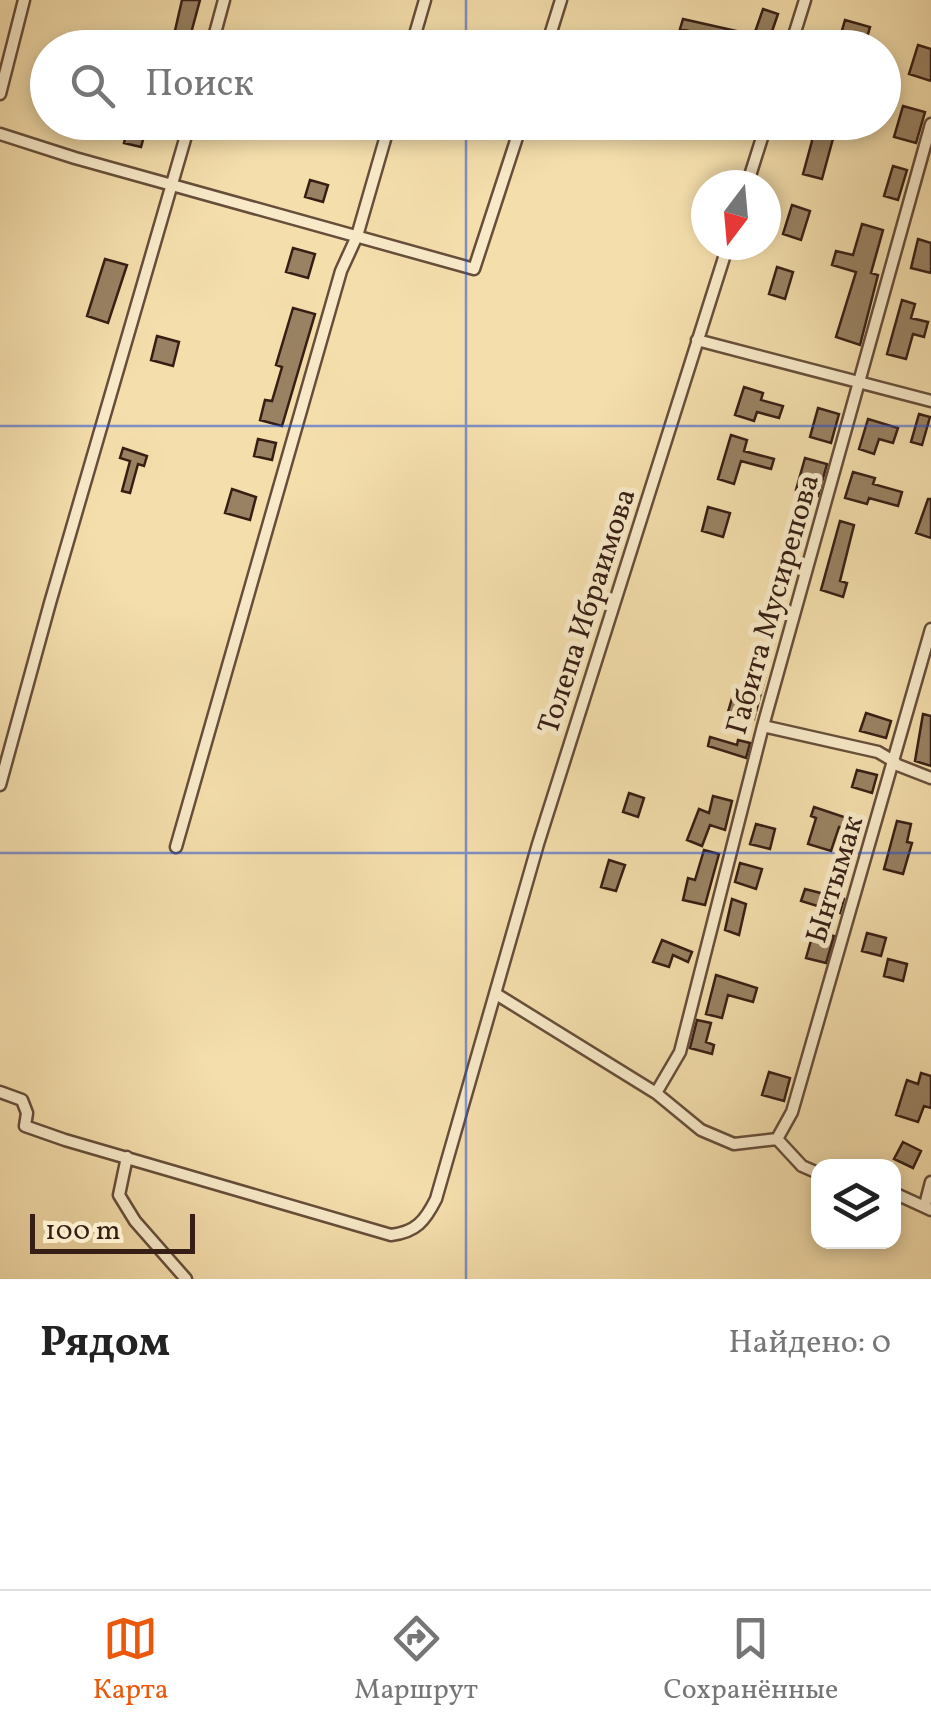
<!DOCTYPE html>
<html lang="ru">
<head>
<meta charset="utf-8">
<style>
	body { margin:0; font-family:Vollkorn,serif; background:#f2f2f2; color:#222 }
	.controls { position:absolute; right:30px; bottom:30px; display:grid; overflow:hidden; border-radius:20px; box-shadow:0 5px 15px #0003 }
	.controls button { width:90px; height:90px; display:grid; place-items:center; padding:0; border:0; border-bottom:2px solid #e0e0e0; background:#fff; color:#222; font:50px sans-serif }
	.compass { position:absolute; left:691px; top:170px; width:90px; height:90px; border-radius:50%; background:#fff; box-shadow:0 5px 15px #0003; rotate:196deg }
	.scale { position:absolute; left:30px; bottom:25px; width:165px; box-sizing:border-box; padding-left:10px; border:5px solid #371e14; border-top:0; font-size:28px; line-height:35px; white-space:nowrap; color:#371e14; -webkit-text-stroke:8px #f8eac9; paint-order:stroke }
	.list { margin:0; padding:0; list-style:none }
	h2 { display:flex; justify-content:space-between; align-items:center; height:130px; margin:0; padding:0 40px; font-size:42px }
	h2 small { font-size:32px; font-weight:400; color:#767676 }
	.icon { flex:none; width:55px; height:55px; fill:none; stroke:currentColor; stroke-width:2; stroke-linecap:round; stroke-linejoin:round }
	.map { position:relative; flex:none; width:931px; height:1279px; overflow:hidden }
	.search { position:absolute; background:#fff; box-shadow:0 5px 15px #0003; left:30px; right:30px; top:30px; height:110px; display:flex; align-items:center; gap:25px; box-sizing:border-box; padding:0 35px; border-radius:55px; color:#767676; font-size:38px }
	.sheet { height:310px; background:#fff }
	nav { display:flex; justify-content:space-around; align-items:center; box-sizing:border-box; height:140px; border-top:2px solid #e0e0e0; background:#fff; font-size:28px; color:#767676 }
	nav a { display:grid; justify-items:center; gap:5px }
	nav .on { color:#ea580c }
	.map>svg:first-child { display:block }
</style>
</head>
<body>
<div class="map">
<svg width="931" height="1279" viewBox="0 0 931 1279">
	<rect width="100%" height="100%" fill="#f4deac"/>
	<filter id="stains"><feTurbulence type="fractalNoise" baseFrequency=".002" numOctaves="4"/><feColorMatrix values="0 0 0 0 .2 0 0 0 0 .09 0 0 0 0 .02 0 0 0 .5 -.17"/></filter>
	<radialGradient id="worn" r=".72"><stop offset=".6" stop-color="#630" stop-opacity="0"/><stop offset="1" stop-color="#630" stop-opacity=".3"/></radialGradient>
	<path fill="#998263" stroke="#371e14" stroke-width="2.5" d="M 182,0 L 200,0 L 187,48 L 171,48 Z
		M 763,9 L 778,14 L 769,40 L 782,43 L 781,48 L 762,48 L 680,29 L 683,19 L 754,35 Z
		M 845,20 L 870,27 L 864,48 L 837,48 Z
		M 918,45 L 931,49 L 931,81 L 909,74 Z
		M 903,106 L 925,112 L 916,143 L 894,137 Z
		M 129,122 L 148,122 L 141,147 L 124,143 Z
		M 815,130 L 834,135 L 822,179 L 803,174 Z
		M 893,166 L 907,170 L 898,200 L 884,196 Z
		M 310,180 L 328,185 L 323,202 L 305,197 Z
		M 792,205 L 810,211 L 801,240 L 783,234 Z
		M 862,224 L 883,230 L 871,273 L 878,275 L 860,345 L 836,337 L 856,272 L 832,265 L 836,251 L 853,255 Z
		M 918,239 L 931,243 L 931,273 L 911,268 Z
		M 293,248 L 315,254 L 308,278 L 286,272 Z
		M 105,259 L 127,265 L 108,323 L 87,316 Z
		M 777,267 L 793,272 L 785,299 L 769,294 Z
		M 902,300 L 915,304 L 911,318 L 928,322 L 924,337 L 913,334 L 906,359 L 887,354 Z
		M 293,308 L 315,314 L 282,426 L 260,420 L 265,400 L 272,401 L 282,367 L 276,365 Z
		M 157,336 L 179,342 L 173,366 L 151,360 Z
		M 744,387 L 763,393 L 761,400 L 783,406 L 779,418 L 757,412 L 754,421 L 735,415 Z
		M 818,408 L 839,414 L 831,443 L 810,437 Z
		M 919,414 L 930,417 L 922,445 L 911,442 Z
		M 868,419 L 898,428 L 893,443 L 879,439 L 874,454 L 859,449 Z
		M 731,435 L 747,440 L 744,451 L 774,459 L 771,469 L 741,461 L 734,484 L 718,479 Z
		M 258,439 L 276,443 L 272,460 L 254,456 Z
		M 123,448 L 147,456 L 144,466 L 138,464 L 130,493 L 122,491 L 130,461 L 120,458 Z
		M 805,458 L 827,464 L 818,496 L 796,490 Z
		M 853,472 L 875,478 L 873,484 L 902,492 L 898,506 L 869,498 L 867,504 L 845,498 Z
		M 232,489 L 256,497 L 250,520 L 225,513 Z
		M 928,499 L 931,499 L 931,538 L 916,533 Z
		M 708,507 L 730,513 L 723,537 L 702,531 Z
		M 840,521 L 854,525 L 840,581 L 847,583 L 843,597 L 821,590 Z
		M 745,673 L 765,678 L 754,719 L 728,712 L 733,695 L 739,697 Z
		M 866,713 L 891,721 L 886,738 L 860,731 Z
		M 923,714 L 931,716 L 931,766 L 915,761 Z
		M 710,737 L 737,745 L 738,740 L 750,743 L 746,758 L 708,746 Z
		M 857,770 L 877,775 L 872,793 L 852,787 Z
		M 629,793 L 644,798 L 638,817 L 623,812 Z
		M 713,796 L 732,801 L 725,830 L 710,825 L 702,846 L 687,840 L 699,809 L 709,813 Z
		M 814,807 L 856,821 L 853,831 L 839,827 L 831,851 L 808,844 L 816,818 L 811,816 Z
		M 897,821 L 911,824 L 907,842 L 912,843 L 903,874 L 884,869 Z
		M 756,824 L 775,829 L 770,849 L 750,844 Z
		M 704,850 L 719,854 L 705,905 L 683,900 L 688,878 L 695,880 Z
		M 609,860 L 625,865 L 616,891 L 601,887 Z
		M 740,863 L 762,869 L 756,889 L 735,882 Z
		M 805,889 L 844,899 L 840,913 L 801,901 Z
		M 732,899 L 746,904 L 739,935 L 725,930 Z
		M 814,930 L 834,936 L 826,963 L 806,958 Z
		M 867,933 L 886,938 L 881,956 L 862,951 Z
		M 662,940 L 692,952 L 688,962 L 673,955 L 669,967 L 653,962 Z
		M 888,959 L 907,964 L 903,981 L 884,976 Z
		M 716,975 L 757,988 L 753,1002 L 728,995 L 722,1018 L 706,1014 Z
		M 697,1020 L 711,1023 L 706,1042 L 714,1045 L 712,1054 L 690,1048 Z
		M 769,1072 L 790,1078 L 784,1101 L 762,1095 Z
		M 921,1073 L 931,1076 L 931,1108 L 924,1106 L 918,1122 L 896,1115 L 907,1080 L 918,1084 Z
		M 903,1142 L 921,1151 L 913,1168 L 894,1159 Z"/>
	<g fill="none" stroke-linecap="round" stroke-linejoin="round">
		<g stroke="#664e3a" stroke-width="15">
			<path id="minor" d="M 211,48 L 224,0
				M 411,48 L 425,0
				M 546,48 L 561,0
				M 790,48 L 805,0
				M 0,94 L 24,0
				M 0,134 L 75,158 L 474,269 L 522,122
				M 747,185 L 767,122
				M 697,340 L 931,401
				M 763,726 L 878,752 L 895,762
				M 895,764 L 931,778
				M 0,785 L 50,603 L 190,122
				M 176,847 L 341,271 L 357,236 L 390,122
				M 496,994 L 656,1093 L 701,1130 L 734,1144 L 777,1139 L 802,1166 L 818,1173
				M 0,1092 L 22,1100 L 27,1113 L 25,1126 L 65,1140 L 391,1235 C 416,1232 425,1221 436,1199 L 538,844 L 728,245
				M 656,1093 L 680,1052 L 763,726 L 931,124
				M 777,1139 L 792,1112 L 931,629
				M 127,1157 L 119,1195 L 135,1221 L 186,1279
				M 894,1193 L 931,1210
				M 925,1205 L 931,1182"/>
		</g>
		<use href="#minor" stroke="#f8eac9" stroke-width="10"/>
	</g>
	<path fill="none" stroke="#1d4ed8" stroke-width="2.5" stroke-opacity="0.55" d="M 466,0 L 466,48M 466,122 L 466,1279M 0,426 L 931,426M 0,853 L 931,853"/>
	<g text-anchor="middle" stroke-width="10" stroke-linejoin="round" paint-order="stroke">
		<g font-size="30" fill="#371e14" stroke="#f8eac9">
			<text transform="translate(772 604) rotate(-74)" y="10">Габита Мусирепова</text>
			<text transform="translate(586 611) rotate(-72)" y="10">Толепа Ибраимова</text>
			<text transform="translate(834 879) rotate(-73)" y="10">Ынтымак</text>
		</g>
	</g>
	<rect width="100%" height="100%" filter="url(#stains)"/>
	<rect width="100%" height="100%" fill="url(#worn)"/>
</svg>
<div class="controls">
<button><svg class="icon" aria-label="layers" viewBox="0 0 24 24"><path d="M12 4l9 5-9 5-9-5zM3 14l9 5 9-5"/></svg></button>
</div>
<svg class="compass" viewBox="-18 -18 36 36"><path d="M0-13l5 13h-10z" fill="#e53935"/><path d="M0 13l5-13h-10z" fill="#767676"/></svg>
<div class="scale">100 m</div>
<div class="search"><svg class="icon" aria-label="search" viewBox="0 0 24 24"><circle cx="10" cy="10" r="6"/><path d="M15 15l6 6"/></svg>Поиск</div>
</div>
<section class="sheet">
<h2>Рядом<small>Найдено: 0</small></h2>
<ul class="list">
</ul>
</section>
<nav>
<a class="on"><svg class="icon" aria-label="map" viewBox="0 0 24 24"><path d="M3 6l6-2 6 2 6-2v14l-6 2-6-2-6 2zM9 4v14M15 6v14"/></svg>Карта</a>
<a><svg class="icon" aria-label="directions" viewBox="0 0 24 24"><path d="M12 3l9 9-9 9-9-9zM9 14v-3h6M13 9l2 2-2 2"/></svg>Маршрут</a>
<a><svg class="icon" aria-label="saved" viewBox="0 0 24 24"><path d="M7 4h10v16l-5-4-5 4z"/></svg>Сохранённые</a>
</nav>
</body>
</html>
